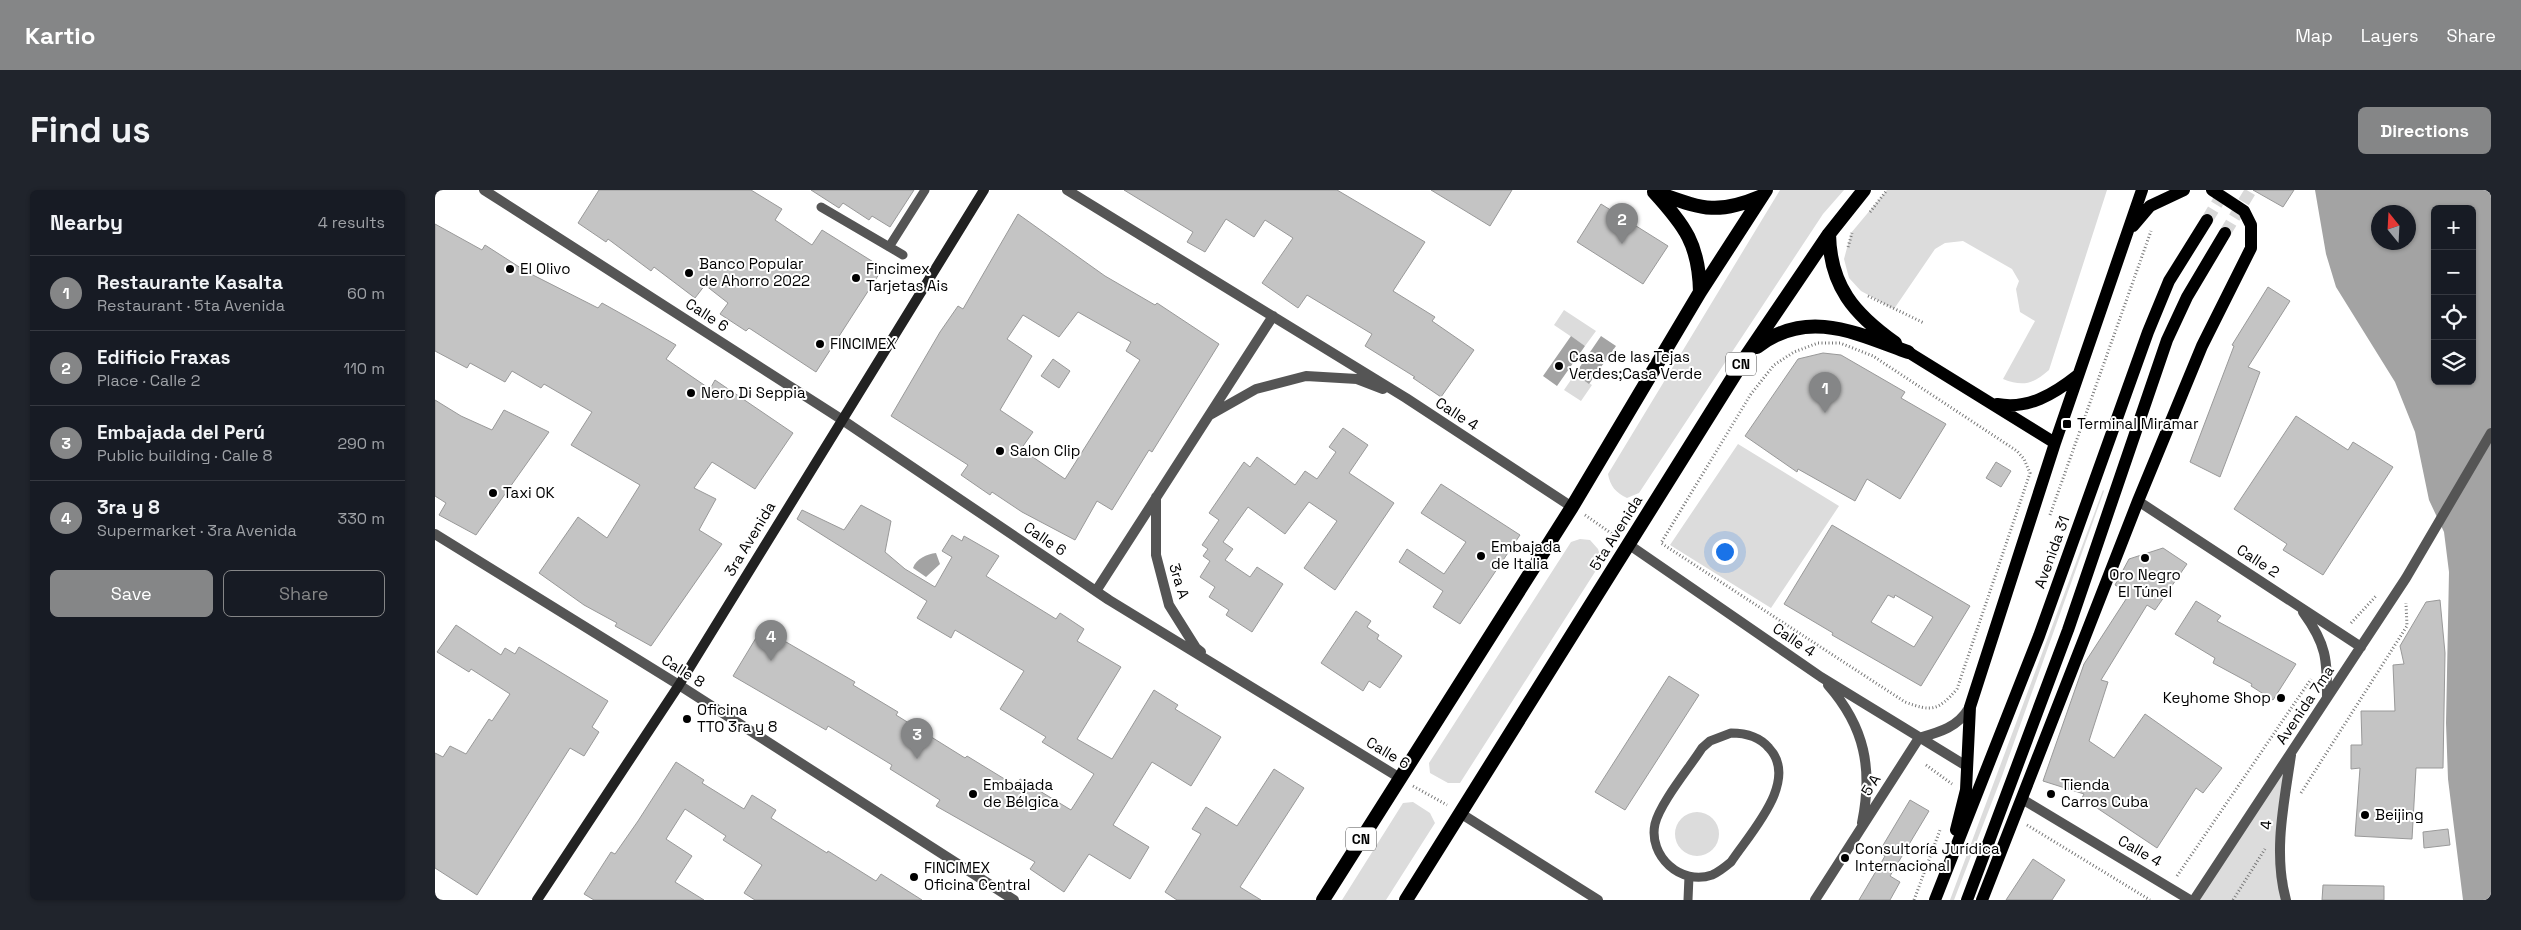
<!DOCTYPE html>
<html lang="en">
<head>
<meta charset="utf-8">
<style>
	body { margin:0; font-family:"Space Grotesk",sans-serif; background:#20242c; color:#f1f3f6 }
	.controls { position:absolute; right:15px; top:15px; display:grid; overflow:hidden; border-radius:8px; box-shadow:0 1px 4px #0004 }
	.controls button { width:45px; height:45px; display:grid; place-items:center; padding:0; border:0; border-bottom:1px solid #363941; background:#171b24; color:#f1f3f6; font:25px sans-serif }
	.compass { position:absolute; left:1936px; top:15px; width:45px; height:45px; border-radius:50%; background:#171b24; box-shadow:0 1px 4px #0004; rotate:342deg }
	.you { position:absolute; left:1289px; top:361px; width:18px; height:18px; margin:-12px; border:4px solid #fff; border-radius:50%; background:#1a73e8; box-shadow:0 0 0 8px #1a73e833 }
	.badge { display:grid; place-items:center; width:32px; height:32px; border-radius:50%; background:#858687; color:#fff; font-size:16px; font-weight:700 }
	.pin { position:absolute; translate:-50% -41px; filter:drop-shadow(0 1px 2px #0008) }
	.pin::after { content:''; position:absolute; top:26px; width:18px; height:15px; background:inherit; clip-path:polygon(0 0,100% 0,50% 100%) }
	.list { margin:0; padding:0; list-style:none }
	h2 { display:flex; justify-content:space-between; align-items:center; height:65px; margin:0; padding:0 20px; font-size:21px }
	h2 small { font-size:16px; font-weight:400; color:#9ea1a6 }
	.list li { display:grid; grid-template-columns:32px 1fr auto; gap:15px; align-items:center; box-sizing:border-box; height:75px; padding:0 20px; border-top:1px solid #363941 }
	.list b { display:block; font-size:19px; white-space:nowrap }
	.list p { margin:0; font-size:16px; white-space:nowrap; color:#9ea1a6 }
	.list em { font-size:16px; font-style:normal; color:#9ea1a6 }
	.actions { display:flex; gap:10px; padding:15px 20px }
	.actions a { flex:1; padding:11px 0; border:1px solid #858687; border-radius:8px; text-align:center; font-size:18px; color:#858687 }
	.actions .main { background:#858687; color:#fff }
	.icon { flex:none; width:28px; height:28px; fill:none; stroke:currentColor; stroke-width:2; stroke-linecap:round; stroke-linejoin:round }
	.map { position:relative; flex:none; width:2056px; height:710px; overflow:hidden; border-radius:8px }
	header { display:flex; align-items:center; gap:30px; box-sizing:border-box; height:70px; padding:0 25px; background:#858687; color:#fff }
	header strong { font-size:24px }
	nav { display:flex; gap:28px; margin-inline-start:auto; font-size:18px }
	.intro { display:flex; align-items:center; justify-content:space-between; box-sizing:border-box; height:120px; padding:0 30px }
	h1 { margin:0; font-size:35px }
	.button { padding:12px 22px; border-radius:8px; background:#858687; color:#fff; font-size:18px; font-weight:700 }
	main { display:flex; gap:30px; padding:0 30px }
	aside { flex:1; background:#171b24; border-radius:8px; box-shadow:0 1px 4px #0004 }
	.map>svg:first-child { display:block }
</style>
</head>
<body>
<header>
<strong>Kartio</strong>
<nav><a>Map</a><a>Layers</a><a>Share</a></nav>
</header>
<div class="intro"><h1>Find us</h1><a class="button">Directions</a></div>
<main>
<aside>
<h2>Nearby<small>4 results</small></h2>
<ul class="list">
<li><span class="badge">1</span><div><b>Restaurante Kasalta</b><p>Restaurant · 5ta Avenida</p></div><em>60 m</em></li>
<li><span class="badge">2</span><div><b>Edificio Fraxas</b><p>Place · Calle 2</p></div><em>110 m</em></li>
<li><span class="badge">3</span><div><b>Embajada del Perú</b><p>Public building · Calle 8</p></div><em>290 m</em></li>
<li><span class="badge">4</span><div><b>3ra y 8</b><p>Supermarket · 3ra Avenida</p></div><em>330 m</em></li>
</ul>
<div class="actions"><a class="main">Save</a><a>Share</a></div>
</aside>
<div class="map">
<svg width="2056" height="710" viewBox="0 0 2056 710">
	<rect width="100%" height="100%" fill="#fff"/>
	<path fill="#dcdcdc" d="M 1345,0 L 1409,0 L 1388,24 L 1204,303 L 1192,308 C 1181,303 1175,296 1173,284 Z
		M 1452,0 L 1672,0 L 1614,180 C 1598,194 1588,197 1568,189 L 1600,131 L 1585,122 L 1581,99 L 1584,91 L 1577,79 L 1528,51 L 1510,53 L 1500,59 L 1459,119 L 1426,101 L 1414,88 L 1409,69 L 1416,43 Z
		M 1129,120 L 1161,141 L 1150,156 L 1119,135 Z
		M 1140,184 L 1157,195 L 1146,211 L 1129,200 Z
		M 1303,254 L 1404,316 L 1336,418 L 1235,355 Z
		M 1668,300 L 1669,301 L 1567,586 L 1519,710 L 1515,710 Z
		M 1145,349 L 1155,350 L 1163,359 L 1167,371 L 1025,593 L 1013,593 L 995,583 L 994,573 L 1136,352 Z
		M 1856,562 L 1845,635 L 1851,710 L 1759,710 Z
		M 978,612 L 995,623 L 1000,633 L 951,710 L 907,710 L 968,613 Z
		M1240 644a22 22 0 1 1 44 0a22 22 0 1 1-44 0Z"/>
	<path fill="#a3a3a3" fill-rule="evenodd" d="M 1880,0 L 2056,0 L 2056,710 L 2028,710 L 2013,589 L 2011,533 L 2014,382 L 2009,342 L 1994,310 L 1980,242 L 1960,192 L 1901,97 L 1891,64 ZM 2000,19 L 2037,19 L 2037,191 L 2000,191 ZM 1944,22 L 1974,22 L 1974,52 L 1944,52 Z
		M 1136,146 L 1150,156 L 1122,196 L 1108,186 Z
		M 1166,146 L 1181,156 L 1154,194 L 1140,184 Z
		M 501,363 L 505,374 L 491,387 L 478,378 C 481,369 492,364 501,363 Z"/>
	<path fill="#c4c4c4" stroke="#999" fill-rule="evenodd" d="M 164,0 L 316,0 L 347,19 L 340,30 L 377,55 L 387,40 L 448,78 L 381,182 L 314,138 L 311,141 L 285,124 L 293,113 L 270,95 L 260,108 L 219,77 L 216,81 L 173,49 L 171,52 L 143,33 Z
		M 376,0 L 479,0 L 455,37 L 437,26 L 434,30 L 408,13 L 404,18 Z
		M 689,0 L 902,0 L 990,52 L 958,101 L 1000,127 L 997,131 L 1039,160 L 1006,207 L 978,188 L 980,187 L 930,156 L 937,144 L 872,105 L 863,118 L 827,93 L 858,48 L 830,30 L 819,47 L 791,29 L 770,62 L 752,52 L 758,42 Z
		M 996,0 L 1077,0 L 1055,36 Z
		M 1818,0 L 1859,0 L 1848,17 Z
		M 1166,14 L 1233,56 L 1208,94 L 1142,52 Z
		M 583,24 L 670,86 L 720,115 L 722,113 L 784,154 L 717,262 L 714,260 L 677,320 L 662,311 L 640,350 L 587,322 L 557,302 L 555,305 L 526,285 L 533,275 L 456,226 L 505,142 L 523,116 L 528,119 ZM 643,122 L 696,152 L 691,161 L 705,170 L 630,289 L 586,259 L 598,242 L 565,220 L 597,166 L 572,149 L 588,125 L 624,147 Z
		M 0,34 L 47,60 L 50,55 L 92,82 L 163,118 L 167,113 L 210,137 L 241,155 L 231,169 L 275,199 L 280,190 L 358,243 L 320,299 L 277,272 L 259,298 L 281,309 L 264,340 L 287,354 L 216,456 L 180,436 L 182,433 L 149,415 L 104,383 L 143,327 L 172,348 L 205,295 L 136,255 L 157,222 L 109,194 L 106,198 L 77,181 L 70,192 L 35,173 L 32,178 L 0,161 Z
		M 1833,97 L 1855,111 L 1813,177 L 1825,182 L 1785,287 L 1755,272 L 1799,156 L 1797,155 Z
		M 1388,163 L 1406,165 L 1470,202 L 1466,208 L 1511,234 L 1465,309 L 1432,289 L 1420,311 L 1363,279 L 1362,282 L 1310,246 L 1363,169 Z
		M 618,169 L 635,181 L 624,198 L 606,186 Z
		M 0,210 L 26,226 L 57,240 L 69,220 L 114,242 L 41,345 L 4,325 L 11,313 L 0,306 Z
		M 1861,226 L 1913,260 L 1918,252 L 1958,277 L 1888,385 L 1848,360 L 1852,354 L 1799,319 Z
		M 908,238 L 933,255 L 914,283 L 959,313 L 900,400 L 869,378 L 902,331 L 874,312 L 850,344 L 813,317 L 788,352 L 798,359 L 790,370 L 815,387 L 822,377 L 848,394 L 817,442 L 791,425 L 794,420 L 774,407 L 780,397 L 765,387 L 775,371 L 768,366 L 773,359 L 767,355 L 784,330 L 774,323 L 809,272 L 815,277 L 822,267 L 860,295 L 870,281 L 882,289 L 901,262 L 894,257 Z
		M 1561,272 L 1576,281 L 1566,297 L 1551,288 Z
		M 1006,294 L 1085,345 L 1025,434 L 998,417 L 1008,401 L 964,372 L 972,359 L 1009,384 L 1031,352 L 986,323 Z
		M 426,315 L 456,331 L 450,362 L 470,379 L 500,397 L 517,367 L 507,361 L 517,345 L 527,351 L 529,346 L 564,366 L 551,386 L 621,429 L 625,423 L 649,439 L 642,451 L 686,477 L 642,549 L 677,569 L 719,500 L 743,515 L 740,519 L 786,547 L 756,596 L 717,572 L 678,635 L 714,657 L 695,689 L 654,664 L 629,702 L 595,679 L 600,672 L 501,616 L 505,610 L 455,579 L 457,575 L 393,536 L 391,540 L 298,486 L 327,438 L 420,492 L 418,495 L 463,522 L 461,525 L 530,568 L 532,566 L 581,596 L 585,589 L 636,620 L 659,584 L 607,552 L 611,547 L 565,519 L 589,481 L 520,440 L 516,448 L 482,428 L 492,411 L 362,329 L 367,320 L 409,340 Z
		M 1397,335 L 1535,416 L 1486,496 L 1397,445 L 1398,443 L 1349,414 ZM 1453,405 L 1459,408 L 1460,405 L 1498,427 L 1479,457 L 1436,432 Z
		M 1728,358 L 1752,374 L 1720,420 L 1712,415 L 1666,490 L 1673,492 L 1654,551 L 1679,568 L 1710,524 L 1787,578 L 1768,603 L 1761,598 L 1722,658 L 1647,608 L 1649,604 L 1608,591 L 1649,474 L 1695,403 L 1680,395 L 1694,369 Z
		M 2005,410 L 2010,463 L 2008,578 L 1981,578 L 1977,649 L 1920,646 L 1925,578 L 1916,579 L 1916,555 L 1927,555 L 1926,521 L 1960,521 L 1958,475 L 1969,474 L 1965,456 L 1991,412 Z
		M 1761,411 L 1786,426 L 1782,431 L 1861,474 L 1838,510 L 1816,496 L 1817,494 L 1778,473 L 1780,468 L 1740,444 Z
		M 921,421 L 936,431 L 932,437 L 944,445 L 942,449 L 967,466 L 945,498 L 934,491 L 928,501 L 886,473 Z
		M 21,435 L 66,465 L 70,458 L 80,464 L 84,457 L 173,511 L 157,537 L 164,542 L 149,566 L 135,558 L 42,705 L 0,678 L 0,563 L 8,567 L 15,556 L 31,564 L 54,529 L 57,531 L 75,504 L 36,479 L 34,482 L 2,462 Z
		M 1234,486 L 1264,505 L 1190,620 L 1160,602 Z
		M 241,572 L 269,590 L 267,593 L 309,619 L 317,605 L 341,620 L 336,628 L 392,663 L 393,661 L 441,691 L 446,684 L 487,710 L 320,710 L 309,703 L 327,675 L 288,650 L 291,646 L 250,619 L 231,649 L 257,666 L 240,692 L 269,710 L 159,710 L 149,704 L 176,662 L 180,664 L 203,631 Z
		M 839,579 L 869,598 L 805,697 L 826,710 L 742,710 L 730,702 L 766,644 L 757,639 L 771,617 L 802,636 Z
		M 1475,610 L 1494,621 L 1455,686 L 1465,692 L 1455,710 L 1424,710 L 1450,666 L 1444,662 Z
		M 2013,639 L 2015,655 L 1989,658 L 1988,642 Z
		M 1598,669 L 1630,690 L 1617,710 L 1571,710 Z
		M 1888,695 L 1949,696 L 1949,710 L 1887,710 Z"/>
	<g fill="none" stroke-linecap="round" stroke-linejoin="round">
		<path stroke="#d9d9d9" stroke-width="12" stroke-dasharray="12 6" stroke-linecap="butt" d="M 1772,30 L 1790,0
			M 1790,43 L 1816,0"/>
		<path stroke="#777" stroke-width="3" stroke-dasharray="1 2.5" stroke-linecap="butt" d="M 1435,22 L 1452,0
			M 1413,57 L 1417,43
			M 1433,106 L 1489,133
			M 1383,153 L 1405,153 L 1438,166 L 1582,261 L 1589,269 L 1595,283 L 1522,499 C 1503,521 1497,522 1470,512 L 1226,353 L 1316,204 L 1339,175 L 1359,162 Z
			M 1150,325 L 1180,346
			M 1615,325 L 1716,41
			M 1916,433 L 1942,405
			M 1491,575 L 1517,594
			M 978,596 L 1012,615
			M 1866,603 L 1972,436 L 1971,413
			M 1592,635 L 1715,710
			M 1742,686 L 1876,489
			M 1479,710 L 1505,640
			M 1798,710 L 1830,659"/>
		<path stroke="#555" stroke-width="9" d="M 386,17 L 468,65
			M 454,57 L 490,0
			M 1296,543 C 1311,543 1324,546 1334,558 C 1365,591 1315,643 1296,672 C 1290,677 1284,682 1277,685 C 1246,696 1213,666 1220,634 C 1225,613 1255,577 1267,558 L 1275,551 Z
			M 1253,710 L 1254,686"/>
		<path stroke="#555" stroke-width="10" d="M 49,0 L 406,229 L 674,410 L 965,588
			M 632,0 L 971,208 L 1137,317
			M 775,225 L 821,199 L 871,186 L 922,189 L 948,199
			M 721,307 L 721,365 L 734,415 L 761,458 L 766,462
			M 0,344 L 244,495 L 579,710
			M 1193,354 L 1386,487 L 1533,577
			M 661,401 L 838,126
			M 1393,495 C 1430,537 1438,579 1427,633
			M 1587,609 L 1755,710
			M 1025,623 L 1163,710
			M 1380,710 L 1484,548 C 1505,542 1523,537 1534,518"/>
		<path stroke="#555" stroke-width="10" d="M 1703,311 L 1926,457
			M 1868,422 C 1892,455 1892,469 1892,508
			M 1759,710 L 1971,388 L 2056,243
			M 1851,710 C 1838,663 1849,613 1856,565"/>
		<path stroke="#222" stroke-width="10" d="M 102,710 L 244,495 L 549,0"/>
		<path stroke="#000" stroke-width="12" d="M 1698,36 L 1715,16 L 1749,0
			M 1473,162 L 1620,253
			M 1562,214 C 1593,220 1619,204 1643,185
			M 1521,640 L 1531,600 L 1535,517 L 1620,253 L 1707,0
			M 1500,710 L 1604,446 L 1713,142 L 1734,91 L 1772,30
			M 1532,710 L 1633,440 L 1732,150 L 1752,107 L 1790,43
			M 1547,710 L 1703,311 L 1767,156 L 1816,58 L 1816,35 L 1809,21 L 1777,0"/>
		<path stroke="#000" stroke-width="14" d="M 1219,2 C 1250,36 1264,54 1265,102
			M 1220,2 C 1266,18 1280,26 1327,6
			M 1394,44 C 1395,96 1419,124 1460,153
			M 1322,157 C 1372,118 1421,143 1473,162
			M 888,710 L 1137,317 L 1265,102 L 1331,0
			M 971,710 L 1312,165 L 1394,44 L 1429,0"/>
	</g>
	<g fill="#000" stroke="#fff" stroke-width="2">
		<circle cx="75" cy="79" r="5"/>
		<circle cx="254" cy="83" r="5"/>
		<circle cx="421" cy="88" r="5"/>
		<circle cx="385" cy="154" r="5"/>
		<circle cx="1124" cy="176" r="5"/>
		<circle cx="256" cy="203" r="5"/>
		<rect x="1627" y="229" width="10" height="10" rx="2.5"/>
		<circle cx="565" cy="261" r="5"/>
		<circle cx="58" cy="303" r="5"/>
		<circle cx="1046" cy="366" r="5"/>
		<circle cx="1710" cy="368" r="5"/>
		<circle cx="1846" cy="508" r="5"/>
		<circle cx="252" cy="529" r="5"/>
		<circle cx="538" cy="604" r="5"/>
		<circle cx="1616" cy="604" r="5"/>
		<circle cx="1930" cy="625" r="5"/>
		<circle cx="1410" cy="668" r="5"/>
		<circle cx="479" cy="687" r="5"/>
	</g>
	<g text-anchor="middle" stroke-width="4" stroke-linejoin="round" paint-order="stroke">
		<g fill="#fff" stroke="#4c4c4c" stroke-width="1">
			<rect x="1291" y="162.5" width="30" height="23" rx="4"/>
			<rect x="911" y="637.5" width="30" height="23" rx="4"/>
		</g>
		<g font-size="14" font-weight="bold" fill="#000">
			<text x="1306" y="179">CN</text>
			<text x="926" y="654">CN</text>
		</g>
		<g font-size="15" fill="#000" stroke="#fff" text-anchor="start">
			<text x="264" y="79">Banco Popular<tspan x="264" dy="17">de Ahorro 2022</tspan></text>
			<text x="85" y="84">El Olivo</text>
			<text x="431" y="84">Fincimex<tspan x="431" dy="17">Tarjetas Ais</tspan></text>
			<text x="395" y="159">FINCIMEX</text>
			<text x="1134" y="172">Casa de las Tejas<tspan x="1134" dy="17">Verdes;Casa Verde</tspan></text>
			<text x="266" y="208">Nero Di Seppia</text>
			<text x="1642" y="239">Terminal Miramar</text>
			<text x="575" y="266">Salon Clip</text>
			<text x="68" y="308">Taxi OK</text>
			<text x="1056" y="362">Embajada<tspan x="1056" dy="17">de Italia</tspan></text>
			<text x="1710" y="390" text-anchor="middle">Oro Negro<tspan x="1710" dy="17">El Túnel</tspan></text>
			<text x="1836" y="513" text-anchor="end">Keyhome Shop</text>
			<text x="262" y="525">Oficina<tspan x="262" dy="17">TTO 3ra y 8</tspan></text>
			<text x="548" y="600">Embajada<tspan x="548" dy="17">de Bélgica</tspan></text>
			<text x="1626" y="600">Tienda<tspan x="1626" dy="17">Carros Cuba</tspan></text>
			<text x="1940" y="630">Beijing</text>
			<text x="1420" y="664">Consultoría Jurídica<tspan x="1420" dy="17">Internacional</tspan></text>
			<text x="489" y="683">FINCIMEX<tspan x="489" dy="17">Oficina Central</tspan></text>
		</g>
		<g font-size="15" fill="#000" stroke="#fff">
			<text transform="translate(272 125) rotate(33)" y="5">Calle 6</text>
			<text transform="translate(1022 224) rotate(33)" y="5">Calle 4</text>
			<text transform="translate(1181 343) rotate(-58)" y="5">5ta Avenida</text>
			<text transform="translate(315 349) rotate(-59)" y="5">3ra Avenida</text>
			<text transform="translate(610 349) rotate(34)" y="5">Calle 6</text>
			<text transform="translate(1617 362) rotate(-70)" y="5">Avenida 31</text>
			<text transform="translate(1823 371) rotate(33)" y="5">Calle 2</text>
			<text transform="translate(744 391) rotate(73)" y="5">3ra A</text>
			<text transform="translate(1359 450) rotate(34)" y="5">Calle 4</text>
			<text transform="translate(248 481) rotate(32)" y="5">Calle 8</text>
			<text transform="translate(1870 515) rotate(-56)" y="5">Avenida 7ma</text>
			<text transform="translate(953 563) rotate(31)" y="5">Calle 6</text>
			<text transform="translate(1436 595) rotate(-57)" y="5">5 A</text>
			<text transform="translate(1831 635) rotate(-86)" y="5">4</text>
			<text transform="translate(1705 661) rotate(30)" y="5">Calle 4</text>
		</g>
	</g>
</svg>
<div class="controls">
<button>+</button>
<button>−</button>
<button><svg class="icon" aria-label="locate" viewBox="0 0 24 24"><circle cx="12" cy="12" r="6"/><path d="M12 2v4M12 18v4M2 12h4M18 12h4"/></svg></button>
<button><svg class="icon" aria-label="layers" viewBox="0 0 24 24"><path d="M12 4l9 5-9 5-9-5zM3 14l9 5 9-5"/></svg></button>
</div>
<svg class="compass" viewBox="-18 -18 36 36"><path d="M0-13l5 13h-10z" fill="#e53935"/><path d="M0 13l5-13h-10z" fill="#9ea1a6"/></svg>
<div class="you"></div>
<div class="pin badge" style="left:1390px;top:223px">1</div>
<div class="pin badge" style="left:1187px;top:54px">2</div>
<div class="pin badge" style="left:482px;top:569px">3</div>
<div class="pin badge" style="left:336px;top:471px">4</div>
</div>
</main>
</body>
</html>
